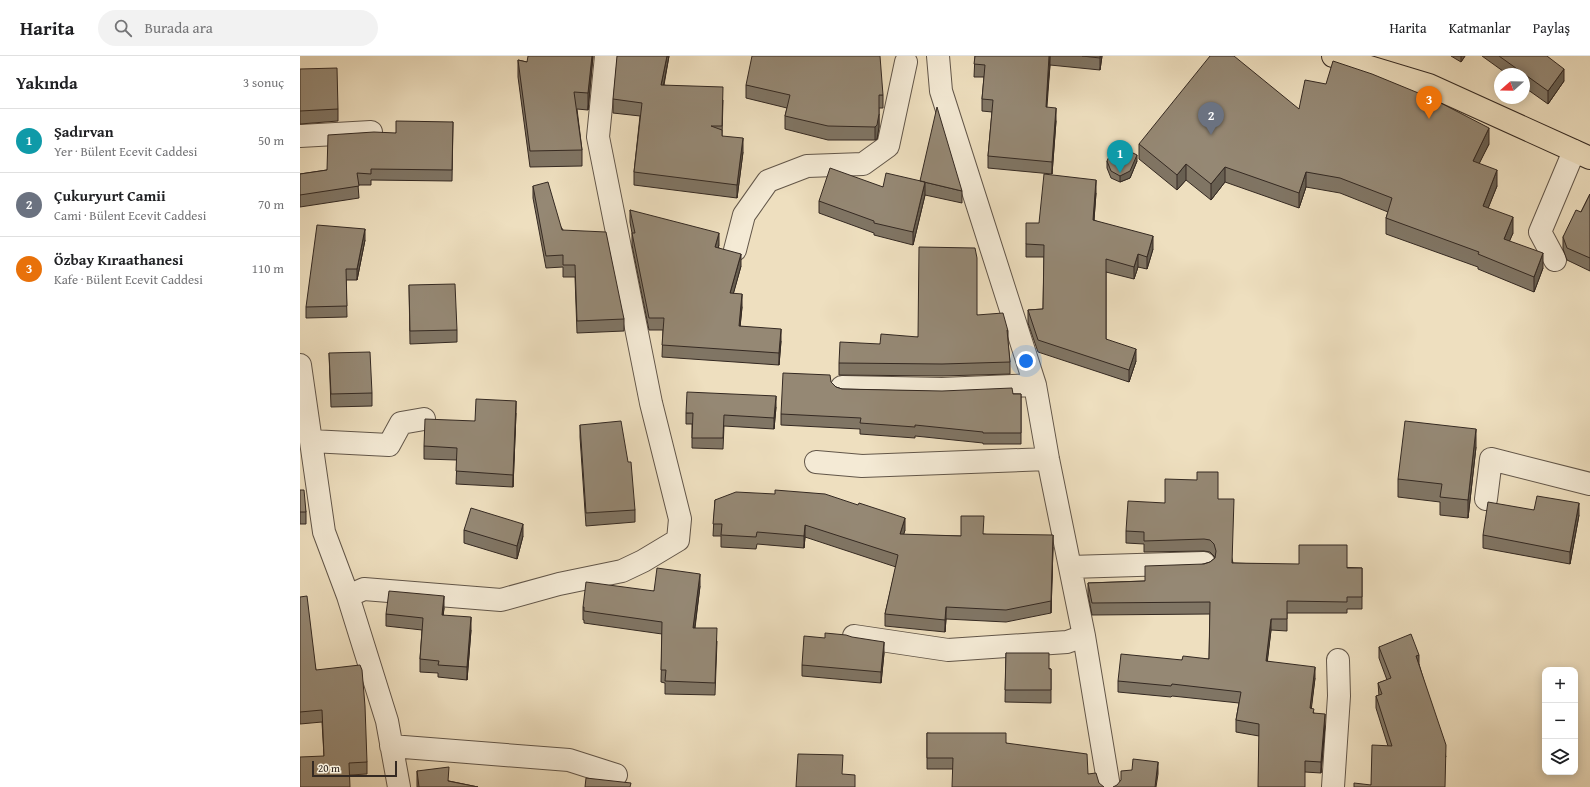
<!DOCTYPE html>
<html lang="tr">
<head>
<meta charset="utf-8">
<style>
	body { margin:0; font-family:"Gentium Book Plus",serif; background:#f2f2f2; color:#202124 }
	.controls { position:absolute; right:12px; bottom:12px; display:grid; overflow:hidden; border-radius:8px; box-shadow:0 2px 10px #0003 }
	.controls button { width:36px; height:36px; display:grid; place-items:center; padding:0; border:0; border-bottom:1px solid #e0e0e0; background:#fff; color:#202124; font:20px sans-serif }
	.compass { position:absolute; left:1194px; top:12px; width:36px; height:36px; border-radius:50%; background:#fff; box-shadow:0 2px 10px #0003; rotate:250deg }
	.scale { position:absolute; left:12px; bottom:10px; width:85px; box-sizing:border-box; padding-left:4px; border:2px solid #342922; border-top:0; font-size:11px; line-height:14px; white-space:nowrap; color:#342922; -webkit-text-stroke:3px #f4ead5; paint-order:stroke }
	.you { position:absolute; left:726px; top:305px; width:14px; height:14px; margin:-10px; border:3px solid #fff; border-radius:50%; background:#1a73e8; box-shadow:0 0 0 6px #1a73e833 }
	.badge { display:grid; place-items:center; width:26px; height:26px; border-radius:50%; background:#8f2418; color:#fff; font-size:13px; font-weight:700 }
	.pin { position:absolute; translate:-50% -33px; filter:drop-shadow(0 1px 2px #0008) }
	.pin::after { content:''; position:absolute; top:21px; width:14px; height:12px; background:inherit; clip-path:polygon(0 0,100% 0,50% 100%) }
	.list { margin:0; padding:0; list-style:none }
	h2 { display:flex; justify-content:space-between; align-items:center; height:52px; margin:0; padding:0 16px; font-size:17px }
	h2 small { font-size:13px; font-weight:400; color:#757577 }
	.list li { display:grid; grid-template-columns:26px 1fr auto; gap:12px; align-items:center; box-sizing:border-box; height:64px; padding:0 16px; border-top:1px solid #e0e0e0 }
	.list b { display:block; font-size:15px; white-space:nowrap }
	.list p { margin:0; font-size:13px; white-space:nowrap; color:#757577 }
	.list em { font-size:13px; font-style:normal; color:#757577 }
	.icon { flex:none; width:22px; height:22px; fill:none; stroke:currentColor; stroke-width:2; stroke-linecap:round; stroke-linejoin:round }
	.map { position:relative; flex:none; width:1290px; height:731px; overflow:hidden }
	header { display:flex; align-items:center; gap:24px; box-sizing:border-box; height:56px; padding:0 20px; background:#fff; border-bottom:1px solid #e0e0e0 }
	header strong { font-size:19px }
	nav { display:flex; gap:22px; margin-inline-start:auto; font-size:14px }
	.search { width:280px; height:36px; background:#f2f2f2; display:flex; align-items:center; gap:10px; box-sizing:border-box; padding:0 14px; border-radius:22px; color:#757577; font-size:15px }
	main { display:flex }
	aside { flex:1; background:#fff }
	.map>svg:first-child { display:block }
</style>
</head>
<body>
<header>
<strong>Harita</strong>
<div class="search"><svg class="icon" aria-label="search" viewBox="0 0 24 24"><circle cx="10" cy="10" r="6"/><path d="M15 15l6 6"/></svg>Burada ara</div>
<nav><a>Harita</a><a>Katmanlar</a><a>Paylaş</a></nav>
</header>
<main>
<aside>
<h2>Yakında<small>3 sonuç</small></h2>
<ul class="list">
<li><span class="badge" style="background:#0f9aa8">1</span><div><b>Şadırvan</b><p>Yer · Bülent Ecevit Caddesi</p></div><em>50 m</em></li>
<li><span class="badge" style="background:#6b7280">2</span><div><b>Çukuryurt Camii</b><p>Cami · Bülent Ecevit Caddesi</p></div><em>70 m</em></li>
<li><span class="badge" style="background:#e8710a">3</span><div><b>Özbay Kıraathanesi</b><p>Kafe · Bülent Ecevit Caddesi</p></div><em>110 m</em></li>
</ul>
</aside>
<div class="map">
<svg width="1290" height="731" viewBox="0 0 1290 731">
	<rect width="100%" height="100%" fill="#eedfbf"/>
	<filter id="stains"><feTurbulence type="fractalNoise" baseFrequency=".005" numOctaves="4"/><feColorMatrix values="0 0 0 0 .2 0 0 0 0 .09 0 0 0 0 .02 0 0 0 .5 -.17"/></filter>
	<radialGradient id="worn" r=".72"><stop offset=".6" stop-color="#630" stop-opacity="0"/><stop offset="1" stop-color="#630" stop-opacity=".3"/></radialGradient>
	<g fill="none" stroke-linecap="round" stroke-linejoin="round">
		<g stroke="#625649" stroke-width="24">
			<path id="minor" d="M 638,0 L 641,35 L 735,329 L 748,403 L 784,580 L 809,731
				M 0,80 L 71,76
				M 435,194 L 444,159 L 468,125 L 507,110 L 563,108 L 588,90 L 606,6
				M 1255,204 L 1240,176 L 1274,95
				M 0,309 L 24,476 L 48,540 L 87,665 L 99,731
				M 542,331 L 642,333 L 735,329
				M 11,385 L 89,389 L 101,367 L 124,363
				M 516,406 L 562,410 L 748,403
				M 1186,443 L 1191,403 L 1290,428
				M 770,511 L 904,507
				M 48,540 L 64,533 L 201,544 L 259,528 L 322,515 L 343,505 L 378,484 L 380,463 L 351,347 L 298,81 L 306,0
				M 554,580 L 648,594 L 767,586 L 784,580
				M 91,690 L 269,704 L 316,719
				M 1033,731 L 1039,640 L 1038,604"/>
		</g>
		<g stroke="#342922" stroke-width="24">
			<path id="major" d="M 1033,0 L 1129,29 L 1290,102"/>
		</g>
		<use href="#minor" stroke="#f4ead5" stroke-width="22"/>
		<use href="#major" stroke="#eedfbf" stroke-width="22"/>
	</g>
	<path fill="#807564" stroke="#342922" d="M 293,0 L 288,54 L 277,53 L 282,94 L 282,110 L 230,111 L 218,21 L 218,4 L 227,6 Z
		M 369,0 L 364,29 L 423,44 L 422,80 L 443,96 L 437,142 L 334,129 L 334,116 L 340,60 L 313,57 L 313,43 Z
		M 675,0 L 802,0 L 800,14 L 750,9 L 746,51 L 756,65 L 752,118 L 688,112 L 688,100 L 692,56 L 682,55 L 682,43 L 684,21 L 674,21 Z
		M 1151,0 L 1165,0 L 1161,6 Z
		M 1182,0 L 1247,0 L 1264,25 L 1248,48 L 1224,31 L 1224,18 L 1207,18 Z
		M 0,13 L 38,53 L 38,65 L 0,68 Z
		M 446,29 L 583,39 L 583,52 L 579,52 L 579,71 L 577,83 L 575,84 L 528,84 L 485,73 L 485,60 L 487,52 L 446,42 Z
		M 999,53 L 1189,88 L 1179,107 L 1197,130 L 1188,152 L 1213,177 L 1209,185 L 1243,212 L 1234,236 L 1178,213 L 1178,211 L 1086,178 L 1086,162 L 1088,156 L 1040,137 L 1006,131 L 999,152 L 925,126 L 911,144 L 886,124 L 877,134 L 839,103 L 839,88 Z
		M 153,66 L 152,125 L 71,124 L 71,129 L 58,129 L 59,142 L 0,151 L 0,118 L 27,114 L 96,77 Z
		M 807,105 L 837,105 L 830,122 L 820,126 L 811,122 L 807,112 Z
		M 620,125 L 662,135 L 662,147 L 625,139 L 613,189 L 574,179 L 574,177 L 519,157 L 519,145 L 583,131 Z
		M 233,130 L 324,263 L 324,275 L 277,277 L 275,221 L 263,221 L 263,211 L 246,212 L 233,142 Z
		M 796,137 L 794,164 L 853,193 L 847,213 L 838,211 L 834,223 L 806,216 L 806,283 L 836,305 L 829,326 L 738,296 L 728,267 L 728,254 L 743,253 L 744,201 L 726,201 L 726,188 L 739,167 Z
		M 1290,138 L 1290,215 L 1267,204 L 1263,193 L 1263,181 L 1281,156 Z
		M 330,154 L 419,189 L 418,191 L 441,210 L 433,238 L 442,251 L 440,270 L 481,285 L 479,309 L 362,301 L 363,274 L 349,274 L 332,189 L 332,177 L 330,166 Z
		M 65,184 L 57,224 L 46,224 L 47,261 L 6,262 L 6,251 Z
		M 109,229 L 157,274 L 157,286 L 110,288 Z
		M 677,259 L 708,275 L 708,287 L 710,306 L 710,318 L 642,320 L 539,319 L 539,307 L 580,288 L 618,281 Z
		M 29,297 L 72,337 L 72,350 L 31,351 Z
		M 531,326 L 536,331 L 542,333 L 721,338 L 721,388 L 683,388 L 683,387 L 615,380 L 615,382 L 560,378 L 560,373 L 481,369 L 481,358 Z
		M 476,351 L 474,373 L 424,370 L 423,393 L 392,392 L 392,368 L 386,368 L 386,357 Z
		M 216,357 L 213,431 L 156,428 L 157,404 L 124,403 L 124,390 L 175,365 Z
		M 280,369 L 335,454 L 335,466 L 286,470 L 280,381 Z
		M 1176,391 L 1168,462 L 1140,459 L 1140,446 L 1098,441 L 1098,423 Z
		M 0,434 L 6,456 L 6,468 L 0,468 Z
		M 918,443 L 933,507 L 1062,512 L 1062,553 L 1047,553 L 1047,557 L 987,557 L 987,575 L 971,574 L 967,605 L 1015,622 L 1011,652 L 1014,657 L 1025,670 L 1021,717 L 1005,716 L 959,680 L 936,676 L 936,664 L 939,647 L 872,640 L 871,641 L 818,636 L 818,625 L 882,604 L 909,603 L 910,558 L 792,559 L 788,538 L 788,527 L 845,525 L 910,506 L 915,502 L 914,500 L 910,496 L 904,495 L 844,496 L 844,488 L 826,487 L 826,475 L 865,447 Z
		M 415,444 L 605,474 L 603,479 L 661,480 L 684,478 L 753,491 L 751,557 L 706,566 L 646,563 L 645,576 L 585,570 L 585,558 L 596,511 L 505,481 L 504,492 L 457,488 L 456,493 L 421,491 L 421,480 L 413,480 Z
		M 1234,454 L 1279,459 L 1270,508 L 1183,492 L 1183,479 Z
		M 164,474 L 223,480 L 217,503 L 164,487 Z
		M 400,530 L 395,572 L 417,585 L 415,639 L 365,638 L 365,627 L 361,626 L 362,578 L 284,567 L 284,564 L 283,564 L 283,551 L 354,535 Z
		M 0,541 L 16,614 L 67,706 L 67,718 L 50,719 L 24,700 L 22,666 L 0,668 Z
		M 144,552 L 143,559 L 171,574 L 167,624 L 138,621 L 138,617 L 120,616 L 120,603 L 122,574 L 86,570 L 86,558 Z
		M 1079,591 L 1119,608 L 1146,701 L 1071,729 L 1088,690 L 1076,652 L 1076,640 L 1079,640 L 1078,627 L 1087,624 L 1079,602 Z
		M 584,597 L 581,627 L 502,620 L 502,609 Z
		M 706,597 L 751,613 L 751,647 L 705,646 Z
		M 627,677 L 706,687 L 788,718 L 799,727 L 653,713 L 627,713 Z
		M 117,715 L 149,725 L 178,731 L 117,731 Z"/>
	<path fill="#685f51" stroke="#342922" d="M 292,0 L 293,0 L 288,54 L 288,37 Z
		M 367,0 L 369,0 L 361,42 L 361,29 Z
		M 750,0 L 750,9 L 746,64 L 746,51 Z
		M 800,0 L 802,0 L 800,14 Z
		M 1161,0 L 1165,0 L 1161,6 Z
		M 1264,13 L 1264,25 L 1248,48 L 1248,35 Z
		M 756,52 L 756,65 L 752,118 L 752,106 Z
		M 579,58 L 579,71 L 577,83 L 575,84 L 575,71 Z
		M 1189,72 L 1189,88 L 1173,120 L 1173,105 Z
		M 443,82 L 443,96 L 437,142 L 437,129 Z
		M 837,99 L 837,105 L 830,122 L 820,126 L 820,120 Z
		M 886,108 L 886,124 L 877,134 L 877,119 Z
		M 925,111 L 925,126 L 911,144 L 911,128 Z
		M 1197,114 L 1197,130 L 1183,165 L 1183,150 Z
		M 1006,116 L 1006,131 L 999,152 L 999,137 Z
		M 796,124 L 796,137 L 793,176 L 793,164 Z
		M 625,126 L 625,139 L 613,189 L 613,176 Z
		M 1213,161 L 1213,177 L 1204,198 L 1204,183 Z
		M 65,173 L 65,184 L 57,224 L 57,213 Z
		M 419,177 L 419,189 L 415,203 L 415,191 Z
		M 853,180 L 853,193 L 847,213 L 847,201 Z
		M 1243,197 L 1243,212 L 1234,236 L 1234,221 Z
		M 441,198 L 441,210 L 430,250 L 430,237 Z
		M 838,198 L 838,211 L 834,223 L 834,211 Z
		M 442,238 L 442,251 L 439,282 L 439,270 Z
		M 481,273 L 481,285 L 479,309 L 479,297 Z
		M 836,293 L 836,305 L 829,326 L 829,314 Z
		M 476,340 L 476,351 L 474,373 L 474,362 Z
		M 216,345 L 216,357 L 213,431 L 213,419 Z
		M 1176,373 L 1176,391 L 1168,462 L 1168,444 Z
		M 1279,447 L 1279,459 L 1270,508 L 1270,496 Z
		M 605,462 L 605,474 L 600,491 L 600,478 Z
		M 223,468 L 223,480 L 217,503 L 217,490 Z
		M 505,469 L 505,481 L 504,492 L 504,480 Z
		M 753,479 L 753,491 L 751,557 L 751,545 Z
		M 400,518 L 400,530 L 393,584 L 393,572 Z
		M 144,540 L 144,552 L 142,571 L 142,559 Z
		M 646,551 L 646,563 L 645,576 L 645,564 Z
		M 171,561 L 171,574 L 167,624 L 167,611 Z
		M 971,563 L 971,574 L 966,617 L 966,605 Z
		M 584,586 L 584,597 L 581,627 L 581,616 Z
		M 1119,599 L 1119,611 L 1116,600 Z
		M 1015,611 L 1015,622 L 1010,664 L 1010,652 Z
		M 1025,658 L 1025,670 L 1021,717 L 1021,706 Z
		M 858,706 L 858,718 L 856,731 L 855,731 Z"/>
	<path fill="#958874" stroke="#342922" d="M 228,0 L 292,0 L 288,37 L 274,36 L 282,94 L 230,95 L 218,4 L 227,6 Z
		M 317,0 L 367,0 L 361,29 L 423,31 L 422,70 L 411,70 L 422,74 L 422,80 L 443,82 L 437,129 L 334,116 L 342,47 L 313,43 Z
		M 452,0 L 580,0 L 583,39 L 579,39 L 579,58 L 577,69 L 575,71 L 528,70 L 485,60 L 490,39 L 446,29 Z
		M 675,0 L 749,0 L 746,51 L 756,52 L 752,106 L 688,100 L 693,44 L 682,43 L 685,9 L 674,8 Z
		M 782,0 L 800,0 L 800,2 Z
		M 910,0 L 934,0 L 999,53 L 1005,24 L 1026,28 L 1033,5 L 1072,18 L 1133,43 L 1189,72 L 1173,105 L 1197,114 L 1183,150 L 1213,161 L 1204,183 L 1243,197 L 1234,221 L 1178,198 L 1179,196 L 1086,162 L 1092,142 L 1040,122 L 1006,116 L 999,137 L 925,111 L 911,128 L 886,108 L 877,119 L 839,88 Z
		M 1199,0 L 1247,0 L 1264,13 L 1248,35 Z
		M 37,12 L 38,53 L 0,55 L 0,13 Z
		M 637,51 L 662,135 L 620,125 Z
		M 96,65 L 153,66 L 152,114 L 71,113 L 71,118 L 57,117 L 59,130 L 0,139 L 0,118 L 27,114 L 28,79 L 74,76 L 96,77 Z
		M 821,91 L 837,99 L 830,115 L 820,120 L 811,115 L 807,105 L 811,96 Z
		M 530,112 L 583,131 L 586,117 L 625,126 L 613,176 L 574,167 L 574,165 L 519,145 Z
		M 744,118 L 796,124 L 793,164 L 853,180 L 847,201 L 838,198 L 834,211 L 806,203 L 806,283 L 836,293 L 829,314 L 738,284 L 728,254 L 743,253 L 744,189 L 726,188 L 726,167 L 739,167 Z
		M 248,126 L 262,174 L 306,176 L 324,263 L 277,265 L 275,209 L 263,209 L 263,199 L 246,200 L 233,130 Z
		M 1290,138 L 1290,202 L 1267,192 L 1263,181 L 1276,154 L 1281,156 Z
		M 330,154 L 419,177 L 415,191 L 441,198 L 430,237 L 442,238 L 439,270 L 481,273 L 479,297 L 362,289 L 364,262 L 349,262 L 332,177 L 335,177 Z
		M 17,169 L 65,173 L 57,213 L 46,213 L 47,250 L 6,251 Z
		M 619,191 L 675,192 L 677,202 L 677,259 L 703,257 L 708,275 L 707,274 L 710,306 L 642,308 L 539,307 L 540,286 L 580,288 L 581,278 L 618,281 Z
		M 155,228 L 157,274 L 110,275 L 109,229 Z
		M 70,296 L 72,337 L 31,338 L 29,297 Z
		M 483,317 L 530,319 L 531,326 L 536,331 L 542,333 L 642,335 L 712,332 L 713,338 L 721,338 L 721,377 L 683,377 L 683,376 L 615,369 L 615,371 L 560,367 L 561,362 L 481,358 Z
		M 387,336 L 476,340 L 474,362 L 424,359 L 423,382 L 392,382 L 393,357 L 386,357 Z
		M 176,343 L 216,345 L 213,419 L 156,415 L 157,392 L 124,390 L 125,363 L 175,365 Z
		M 321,365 L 328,406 L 331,406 L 335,454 L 286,457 L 280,369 Z
		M 1105,365 L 1176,373 L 1168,444 L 1140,441 L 1142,428 L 1098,423 Z
		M 897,416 L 918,416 L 918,443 L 934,443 L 932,507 L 999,508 L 999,489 L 1047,489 L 1047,512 L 1062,512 L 1062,541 L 1047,541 L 1047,546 L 987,545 L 987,563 L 971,563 L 966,605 L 1015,611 L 1010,652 L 1014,653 L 1013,657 L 1025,658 L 1021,706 L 1005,705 L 1005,731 L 958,731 L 959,668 L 936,664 L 941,636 L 872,628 L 871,630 L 818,625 L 821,598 L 882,604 L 883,600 L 909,603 L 910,546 L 792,547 L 788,527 L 845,525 L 845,510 L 904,508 L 910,506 L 915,502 L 916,495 L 914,488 L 910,484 L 904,483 L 844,485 L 844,476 L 826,475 L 828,445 L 865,447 L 865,423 L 897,424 Z
		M 0,434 L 4,434 L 6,456 L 0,456 Z
		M 475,434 L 525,438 L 558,449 L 559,447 L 605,462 L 600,478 L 661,480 L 661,460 L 684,460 L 683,478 L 753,479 L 751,545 L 706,554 L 646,551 L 645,564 L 585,558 L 598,499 L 505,469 L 504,480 L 457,476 L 456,481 L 421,479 L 422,468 L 413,468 L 415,444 L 436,436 L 475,438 Z
		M 1237,440 L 1279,447 L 1270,496 L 1183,479 L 1188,446 L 1234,454 Z
		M 171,452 L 223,468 L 217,490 L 164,474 Z
		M 357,512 L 400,518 L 393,572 L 417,572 L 415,627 L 365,625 L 366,614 L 361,614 L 362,566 L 284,555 L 284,551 L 283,551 L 286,526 L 354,535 Z
		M 89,535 L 144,540 L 142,559 L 171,561 L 167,611 L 138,609 L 139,605 L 120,603 L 123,562 L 86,558 Z
		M 7,540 L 16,614 L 60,609 L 62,614 L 65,650 L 67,706 L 49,707 L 50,731 L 0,731 L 0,701 L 24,700 L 22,654 L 0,656 L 0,541 Z
		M 525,577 L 546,579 L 552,581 L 584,586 L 581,616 L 502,609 L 504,580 L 525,582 Z
		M 1111,578 L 1119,599 L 1116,600 L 1146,689 L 1145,731 L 1054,731 L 1054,727 L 1071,729 L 1072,689 L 1092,690 L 1076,640 L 1082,638 L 1078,627 L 1091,622 L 1079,591 Z
		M 706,597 L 749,597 L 749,613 L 751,613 L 751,634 L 705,634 Z
		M 627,677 L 706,677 L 706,687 L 787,698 L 788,718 L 796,717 L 799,727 L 804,731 L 652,731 L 653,702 L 627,702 Z
		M 498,698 L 543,699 L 542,718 L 555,719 L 555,731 L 496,731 Z
		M 833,703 L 858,706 L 855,731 L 813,731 L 817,729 L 821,724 L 821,715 L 832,714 Z
		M 149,711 L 148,725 L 178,731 L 119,731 L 117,715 Z
		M 286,722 L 331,727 L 330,731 L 285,731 Z"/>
	<rect width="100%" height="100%" filter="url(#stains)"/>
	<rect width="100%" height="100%" fill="url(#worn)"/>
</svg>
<div class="controls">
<button>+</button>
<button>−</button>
<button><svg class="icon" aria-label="layers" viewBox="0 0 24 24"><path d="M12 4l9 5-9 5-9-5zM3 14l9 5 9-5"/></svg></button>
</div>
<svg class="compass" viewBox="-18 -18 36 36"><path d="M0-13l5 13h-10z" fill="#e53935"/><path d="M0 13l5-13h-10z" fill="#757577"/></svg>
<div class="scale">20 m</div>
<div class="you"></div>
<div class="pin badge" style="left:820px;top:117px;background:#0f9aa8">1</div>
<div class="pin badge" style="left:911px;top:79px;background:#6b7280">2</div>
<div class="pin badge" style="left:1129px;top:63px;background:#e8710a">3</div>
</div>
</main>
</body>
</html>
